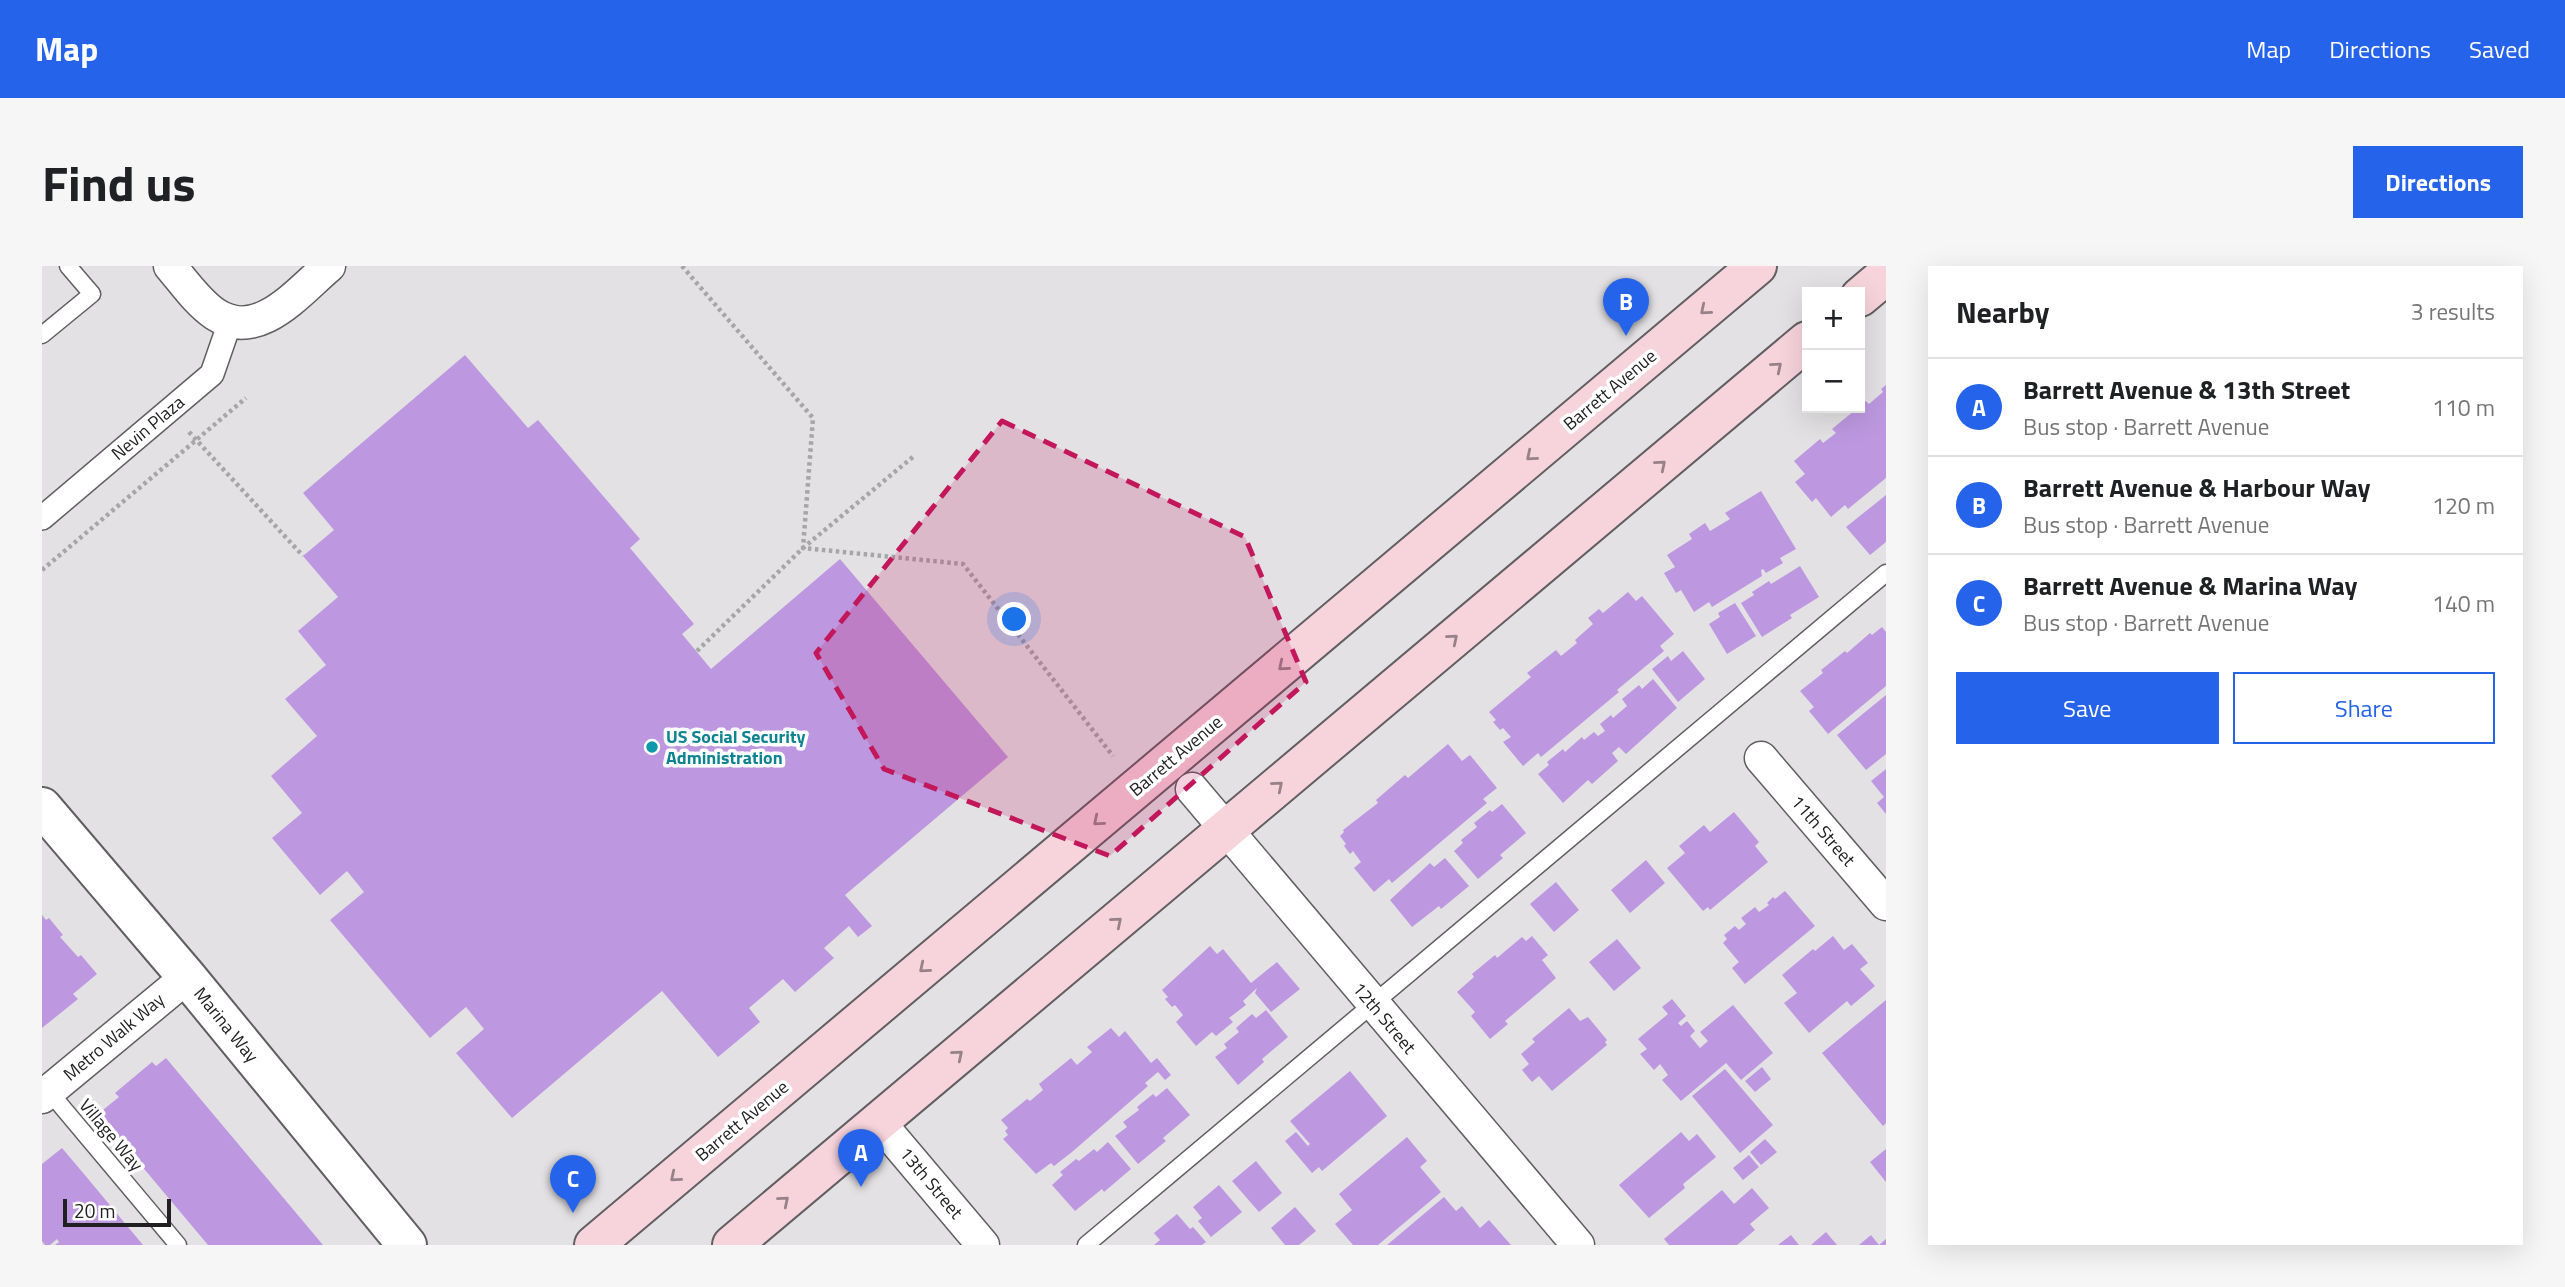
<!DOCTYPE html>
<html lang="en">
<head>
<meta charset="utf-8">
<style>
	body { margin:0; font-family:"Titillium Web",sans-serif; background:#f6f6f6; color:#202124 }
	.controls { position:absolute; right:21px; top:21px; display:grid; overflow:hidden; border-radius:0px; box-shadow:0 7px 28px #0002 }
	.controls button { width:63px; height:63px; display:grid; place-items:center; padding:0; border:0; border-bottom:2px solid #e0e0e0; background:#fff; color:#202124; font:35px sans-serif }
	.scale { position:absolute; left:21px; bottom:18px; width:108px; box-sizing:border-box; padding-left:7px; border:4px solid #202021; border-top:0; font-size:19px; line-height:24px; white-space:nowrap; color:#202021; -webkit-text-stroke:5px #fff; paint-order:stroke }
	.you { position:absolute; left:973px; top:354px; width:24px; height:24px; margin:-18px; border:5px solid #fff; border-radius:50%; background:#1a73e8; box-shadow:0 0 0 10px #1a73e833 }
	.badge { display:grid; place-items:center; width:46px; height:46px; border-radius:50%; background:#2563eb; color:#fff; font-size:23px; font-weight:700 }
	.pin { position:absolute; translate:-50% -58px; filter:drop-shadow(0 2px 4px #0008) }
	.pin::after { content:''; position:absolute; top:37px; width:24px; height:21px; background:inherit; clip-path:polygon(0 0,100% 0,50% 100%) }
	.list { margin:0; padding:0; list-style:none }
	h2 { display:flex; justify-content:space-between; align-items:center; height:91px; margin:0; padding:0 28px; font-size:30px }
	h2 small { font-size:23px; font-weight:400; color:#757577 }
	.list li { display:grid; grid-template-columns:46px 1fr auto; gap:21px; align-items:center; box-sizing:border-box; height:98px; padding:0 28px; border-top:2px solid #e0e0e0 }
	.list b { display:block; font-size:26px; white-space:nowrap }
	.list p { margin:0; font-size:23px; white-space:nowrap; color:#757577 }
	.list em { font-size:23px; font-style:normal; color:#757577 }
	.actions { display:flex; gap:14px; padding:21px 28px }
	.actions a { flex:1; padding:16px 0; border:2px solid #2563eb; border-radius:0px; text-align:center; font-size:24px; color:#2563eb }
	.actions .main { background:#2563eb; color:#fff }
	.map { position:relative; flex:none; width:1844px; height:979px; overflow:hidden; border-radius:0px }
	header { display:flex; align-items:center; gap:42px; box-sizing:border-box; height:98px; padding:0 35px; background:#2563eb; color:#fff }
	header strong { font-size:33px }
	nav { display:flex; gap:38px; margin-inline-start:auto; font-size:24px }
	.intro { display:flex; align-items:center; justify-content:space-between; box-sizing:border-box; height:168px; padding:0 42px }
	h1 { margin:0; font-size:49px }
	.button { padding:18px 32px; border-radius:0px; background:#2563eb; color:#fff; font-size:24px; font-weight:700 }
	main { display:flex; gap:42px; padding:0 42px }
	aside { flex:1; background:#fff; border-radius:0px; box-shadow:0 7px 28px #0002 }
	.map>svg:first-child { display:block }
</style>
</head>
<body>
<header>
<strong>Map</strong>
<nav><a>Map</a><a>Directions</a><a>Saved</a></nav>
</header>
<div class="intro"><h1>Find us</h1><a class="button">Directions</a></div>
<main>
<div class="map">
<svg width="1844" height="979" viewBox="0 0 1844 979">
	<rect width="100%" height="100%" fill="#e3e1e4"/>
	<path fill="#bd98e0" d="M 423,89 L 486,162 L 496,154 L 598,273 L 588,282 L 652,358 L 640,368 L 669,403 L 798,293 L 966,491 L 803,629 L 830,660 L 816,671 L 807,660 L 782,682 L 792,692 L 753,726 L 741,713 L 707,742 L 718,756 L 676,791 L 620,725 L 470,852 L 414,787 L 442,763 L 424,741 L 388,772 L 288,654 L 322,626 L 305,605 L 278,629 L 230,572 L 260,547 L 229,510 L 275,470 L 243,433 L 284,399 L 256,365 L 296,331 L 261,290 L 292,264 L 261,227 Z
		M 1844,119 L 1844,212 L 1806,243 L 1803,239 L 1789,251 L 1774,232 L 1770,236 L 1753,216 L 1763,208 L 1752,195 L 1778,173 L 1781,177 L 1794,167 L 1790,163 L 1824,135 L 1827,138 L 1841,126 L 1839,123 Z
		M 1719,225 L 1754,283 L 1738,292 L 1741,297 L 1724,307 L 1721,303 L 1719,304 L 1720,310 L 1686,331 L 1670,341 L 1667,336 L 1652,346 L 1639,324 L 1634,327 L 1622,307 L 1633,301 L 1625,289 L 1650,273 L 1647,268 L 1663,257 L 1668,265 L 1688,253 L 1683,247 Z
		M 1844,229 L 1844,276 L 1828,289 L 1804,261 Z
		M 1758,300 L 1777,331 L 1748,349 L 1750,352 L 1720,371 L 1699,337 L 1712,329 L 1710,326 L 1727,315 L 1729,318 Z
		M 1586,326 L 1594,335 L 1600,330 L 1632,368 L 1618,380 L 1622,385 L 1575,424 L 1577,426 L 1499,491 L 1496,487 L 1481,500 L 1461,476 L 1469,471 L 1461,462 L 1458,464 L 1451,456 L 1454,454 L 1447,446 L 1489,411 L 1485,407 L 1514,384 L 1519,390 L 1535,377 L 1533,374 L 1551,358 L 1546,352 L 1557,343 L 1561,347 Z
		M 1693,337 L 1714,370 L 1685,388 L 1667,358 L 1678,351 L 1676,347 Z
		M 1840,361 L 1844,366 L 1844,420 L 1786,468 L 1767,445 L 1772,441 L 1758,425 L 1781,407 L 1779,404 L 1803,385 L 1805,387 L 1828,367 L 1830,369 Z
		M 1641,385 L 1663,413 L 1636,436 L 1610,403 L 1626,390 L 1629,395 Z
		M 1611,413 L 1635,442 L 1584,488 L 1577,481 L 1570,487 L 1576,495 L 1550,518 L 1546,514 L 1521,537 L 1496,508 L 1507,499 L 1505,496 L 1521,483 L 1523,486 L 1540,471 L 1542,474 L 1552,466 L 1556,470 L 1563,465 L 1558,458 L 1569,449 L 1571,452 L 1585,440 L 1580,433 L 1597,419 L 1600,423 Z
		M 1844,429 L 1844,488 L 1824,504 L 1795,469 Z
		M 1406,478 L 1420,495 L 1428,489 L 1455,522 L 1441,533 L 1445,537 L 1350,617 L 1347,613 L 1332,626 L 1312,602 L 1319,596 L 1311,585 L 1308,588 L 1302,580 L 1304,578 L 1298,570 L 1302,566 L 1301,564 L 1336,537 L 1334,534 L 1349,521 L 1363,509 L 1366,512 Z
		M 1844,503 L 1844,548 L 1835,537 L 1842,531 L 1829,515 Z
		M 1460,538 L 1484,567 L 1458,589 L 1461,592 L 1436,613 L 1412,585 L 1421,577 L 1419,574 L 1435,561 L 1432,557 L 1448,544 L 1450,546 Z
		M 1692,546 L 1717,576 L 1713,580 L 1726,596 L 1668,644 L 1666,641 L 1661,645 L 1625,602 L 1643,587 L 1637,580 L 1662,559 L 1668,566 Z
		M 1403,592 L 1427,620 L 1399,643 L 1397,640 L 1370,661 L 1348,634 L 1388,597 L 1392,601 Z
		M 1604,594 L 1623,617 L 1588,647 L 1569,624 Z
		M 1514,616 L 1537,644 L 1512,666 L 1488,638 Z
		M 1743,625 L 1773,660 L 1703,718 L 1690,702 L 1697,696 L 1681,677 L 1685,673 L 1682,669 L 1693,660 L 1697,664 L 1704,658 L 1699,652 L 1713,641 L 1717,646 L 1727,639 L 1725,637 L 1731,631 L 1733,633 Z
		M 0,649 L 4,654 L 7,652 L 21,669 L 18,671 L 36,691 L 39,689 L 55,708 L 31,728 L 36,733 L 0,762 Z
		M 1490,670 L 1506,689 L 1500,694 L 1514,712 L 1463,755 L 1466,758 L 1448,773 L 1429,750 L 1433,746 L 1415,726 L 1432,711 L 1430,708 L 1453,689 L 1455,692 L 1480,671 L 1484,675 Z
		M 1791,670 L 1802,684 L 1810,678 L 1826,697 L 1818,703 L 1833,720 L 1809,740 L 1805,735 L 1767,767 L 1742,737 L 1755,727 L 1740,709 L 1771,683 L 1773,685 Z
		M 1575,673 L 1599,702 L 1572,725 L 1547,696 Z
		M 1168,680 L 1175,688 L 1181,683 L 1209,717 L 1235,696 L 1258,723 L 1229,746 L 1213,727 L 1215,722 L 1201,735 L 1204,739 L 1187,752 L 1191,756 L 1174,770 L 1170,766 L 1154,780 L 1134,756 L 1141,749 L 1133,739 L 1130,741 L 1123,733 L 1126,731 L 1120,724 Z
		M 1630,733 L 1644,750 L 1636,757 L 1639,760 L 1645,755 L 1653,765 L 1648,770 L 1658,782 L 1666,775 L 1658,766 L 1691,739 L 1731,787 L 1699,814 L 1684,797 L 1639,835 L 1620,814 L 1626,809 L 1618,798 L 1612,804 L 1598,788 L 1605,783 L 1596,773 L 1626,748 L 1620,741 Z
		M 1844,734 L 1844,857 L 1841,860 L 1780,787 Z
		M 1527,742 L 1538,755 L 1546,751 L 1565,774 L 1563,776 L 1565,779 L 1510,825 L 1497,810 L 1490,816 L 1480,804 L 1487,798 L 1479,788 L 1493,776 L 1490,773 Z
		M 1224,744 L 1246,771 L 1220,793 L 1222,796 L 1196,819 L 1173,791 L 1185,782 L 1182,778 L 1197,766 L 1194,762 L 1210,748 L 1214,752 Z
		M 1069,762 L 1077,771 L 1083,765 L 1109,797 L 1115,792 L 1129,809 L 1123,814 L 1116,806 L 1103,817 L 1106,820 L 1030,886 L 1012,900 L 1009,897 L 994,908 L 961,873 L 966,869 L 963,865 L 966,862 L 959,854 L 985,833 L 988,835 L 1001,824 L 997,818 L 1029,792 L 1035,799 L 1050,786 L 1045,781 Z
		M 124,792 L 192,873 L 281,979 L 166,979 L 56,848 L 77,831 L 73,827 L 110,796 L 114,800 Z
		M 1720,801 L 1729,813 L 1713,826 L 1703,815 Z
		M 1683,803 L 1731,859 L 1698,887 L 1650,830 Z
		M 1308,805 L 1345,850 L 1280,905 L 1277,901 L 1270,907 L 1243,875 L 1254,866 L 1266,880 L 1268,878 L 1248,855 Z
		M 1125,822 L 1148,849 L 1121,872 L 1124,875 L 1096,898 L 1073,870 L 1085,861 L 1081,856 L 1097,844 L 1095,841 L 1111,828 L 1114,831 Z
		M 1639,866 L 1647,875 L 1655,868 L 1674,891 L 1641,918 L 1643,922 L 1607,952 L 1577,919 Z
		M 1365,871 L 1385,895 L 1378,901 L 1399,926 L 1336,979 L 1311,979 L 1293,958 L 1310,944 L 1297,928 Z
		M 1723,873 L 1735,886 L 1719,899 L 1708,886 Z
		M 1066,876 L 1089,903 L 1062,926 L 1060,923 L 1033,945 L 1010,919 L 1021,909 L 1018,906 L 1034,893 L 1037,895 L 1052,883 L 1055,886 Z
		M 20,882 L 42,908 L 101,979 L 13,979 L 17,976 L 15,973 L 8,979 L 3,979 L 0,975 L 0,898 Z
		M 1844,883 L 1844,916 L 1828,896 Z
		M 1707,889 L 1717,901 L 1701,914 L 1691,902 Z
		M 1214,895 L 1240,927 L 1217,946 L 1190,915 Z
		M 1177,919 L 1200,946 L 1169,971 L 1156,955 L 1160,952 L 1151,941 Z
		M 1710,922 L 1727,942 L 1708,958 L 1713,964 L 1695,979 L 1627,979 L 1622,973 L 1680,924 L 1692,938 Z
		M 1402,931 L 1414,945 L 1420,940 L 1438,962 L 1447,954 L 1469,979 L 1345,979 Z
		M 1253,941 L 1274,965 L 1257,979 L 1243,979 L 1229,962 Z
		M 1135,948 L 1148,963 L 1151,961 L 1164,976 L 1160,979 L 1112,979 L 1118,974 L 1112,967 Z
		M 1784,966 L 1795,979 L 1769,979 Z
		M 1749,969 L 1757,979 L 1736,979 Z
		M 1829,969 L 1837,979 L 1844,973 L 1844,979 L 1817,979 Z"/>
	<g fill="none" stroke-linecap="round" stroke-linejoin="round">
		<g stroke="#605e61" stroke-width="19">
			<path id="service" d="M 0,69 L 50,28 L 26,0
				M 5,823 L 136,979
				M 1044,979 L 1844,307"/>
		</g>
		<g stroke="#605e61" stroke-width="26">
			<path id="pedestrian" d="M 0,252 L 170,108 L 188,56"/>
		</g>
		<g stroke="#605e61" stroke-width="35">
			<path id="minor" d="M 128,0 C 141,15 156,37 173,48 C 216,77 256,26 287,0
				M 1719,492 L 1844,638
				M 1150,523 L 1536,979
				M 0,831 L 145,711
				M 837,856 L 941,979"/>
		</g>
		<g stroke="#605e61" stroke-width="42">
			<path id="tertiary" d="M 0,541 L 145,711 L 365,979"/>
		</g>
		<g stroke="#605e61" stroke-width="42">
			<path id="secondary" d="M 1818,31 L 1844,9
				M 552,979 L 1715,0
				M 690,979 L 1765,75"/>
		</g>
		<path stroke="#a6a5a7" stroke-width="4.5" stroke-dasharray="3.5 3.5" stroke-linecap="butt" d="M 640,0 L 771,152 L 761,282 L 921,298 L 1071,490
			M 147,166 L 261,290
			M 0,304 L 204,132
			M 655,385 L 761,282 L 872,190"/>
		<use href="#service" stroke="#fff" stroke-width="16"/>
		<use href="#pedestrian" stroke="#fff" stroke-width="23"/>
		<use href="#minor" stroke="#fff" stroke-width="32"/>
		<use href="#tertiary" stroke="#fff" stroke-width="38"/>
		<use href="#secondary" stroke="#f7d3dc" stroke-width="38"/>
	</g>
	<defs><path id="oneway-chevron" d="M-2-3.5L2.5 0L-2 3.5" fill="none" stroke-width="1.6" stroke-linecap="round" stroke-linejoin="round" transform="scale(1.75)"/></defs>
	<g stroke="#968288">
		<use href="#oneway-chevron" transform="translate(1663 44) rotate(140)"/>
		<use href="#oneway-chevron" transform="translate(1735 101) rotate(-40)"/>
		<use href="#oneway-chevron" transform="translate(1489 190) rotate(140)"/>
		<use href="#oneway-chevron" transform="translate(1619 199) rotate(-40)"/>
		<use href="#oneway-chevron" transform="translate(1411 373) rotate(-40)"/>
		<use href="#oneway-chevron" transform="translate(1241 400) rotate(140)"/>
		<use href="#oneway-chevron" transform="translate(1236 520) rotate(-40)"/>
		<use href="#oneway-chevron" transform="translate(1056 555) rotate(140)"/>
		<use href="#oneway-chevron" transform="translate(1075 656) rotate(-40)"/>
		<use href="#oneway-chevron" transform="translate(882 702) rotate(140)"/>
		<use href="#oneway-chevron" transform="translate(916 789) rotate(-40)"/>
		<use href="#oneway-chevron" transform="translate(633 911) rotate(140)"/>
		<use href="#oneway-chevron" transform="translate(742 935) rotate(-40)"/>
	</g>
	<path fill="#c2185b" fill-opacity="0.2" stroke="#c2185b" stroke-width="5" stroke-dasharray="14 9" stroke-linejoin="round" d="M 960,155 L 1203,271 L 1264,416 L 1068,590 L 842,503 L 774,387 Z"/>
	<circle fill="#0f9aa8" stroke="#fff" stroke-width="2.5" cx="610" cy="481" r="7"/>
	<g text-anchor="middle" stroke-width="7" stroke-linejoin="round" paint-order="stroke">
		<g font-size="18" fill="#202021" stroke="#fff">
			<text transform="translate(1568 124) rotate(-40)" y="6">Barrett Avenue</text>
			<text transform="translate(106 162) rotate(-40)" y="6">Nevin Plaza</text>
			<text transform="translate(1134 490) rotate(-40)" y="6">Barrett Avenue</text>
			<text transform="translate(1781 565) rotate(49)" y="6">11th Street</text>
			<text transform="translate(1342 752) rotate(50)" y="6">12th Street</text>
			<text transform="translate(184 759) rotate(51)" y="6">Marina Way</text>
			<text transform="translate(72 771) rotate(-40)" y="6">Metro Walk Way</text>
			<text transform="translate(700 855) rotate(-40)" y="6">Barrett Avenue</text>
			<text transform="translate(69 869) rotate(50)" y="6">Village Way</text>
			<text transform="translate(889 917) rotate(50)" y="6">13th Street</text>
		</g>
		<g font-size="18" font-weight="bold" fill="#0d838f" stroke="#fff" text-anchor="start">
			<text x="624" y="477">US Social Security<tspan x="624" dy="21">Administration</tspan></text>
		</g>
	</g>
</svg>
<div class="controls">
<button>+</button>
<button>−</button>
</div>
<div class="scale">20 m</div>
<div class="you"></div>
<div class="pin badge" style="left:819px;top:921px">A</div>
<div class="pin badge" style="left:1584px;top:70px">B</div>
<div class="pin badge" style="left:531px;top:947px">C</div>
</div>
<aside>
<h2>Nearby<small>3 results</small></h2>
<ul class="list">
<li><span class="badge">A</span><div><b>Barrett Avenue &amp; 13th Street</b><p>Bus stop · Barrett Avenue</p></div><em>110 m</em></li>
<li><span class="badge">B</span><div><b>Barrett Avenue &amp; Harbour Way</b><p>Bus stop · Barrett Avenue</p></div><em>120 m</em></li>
<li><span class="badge">C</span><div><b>Barrett Avenue &amp; Marina Way</b><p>Bus stop · Barrett Avenue</p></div><em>140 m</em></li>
</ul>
<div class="actions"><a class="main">Save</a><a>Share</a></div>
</aside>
</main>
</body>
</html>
